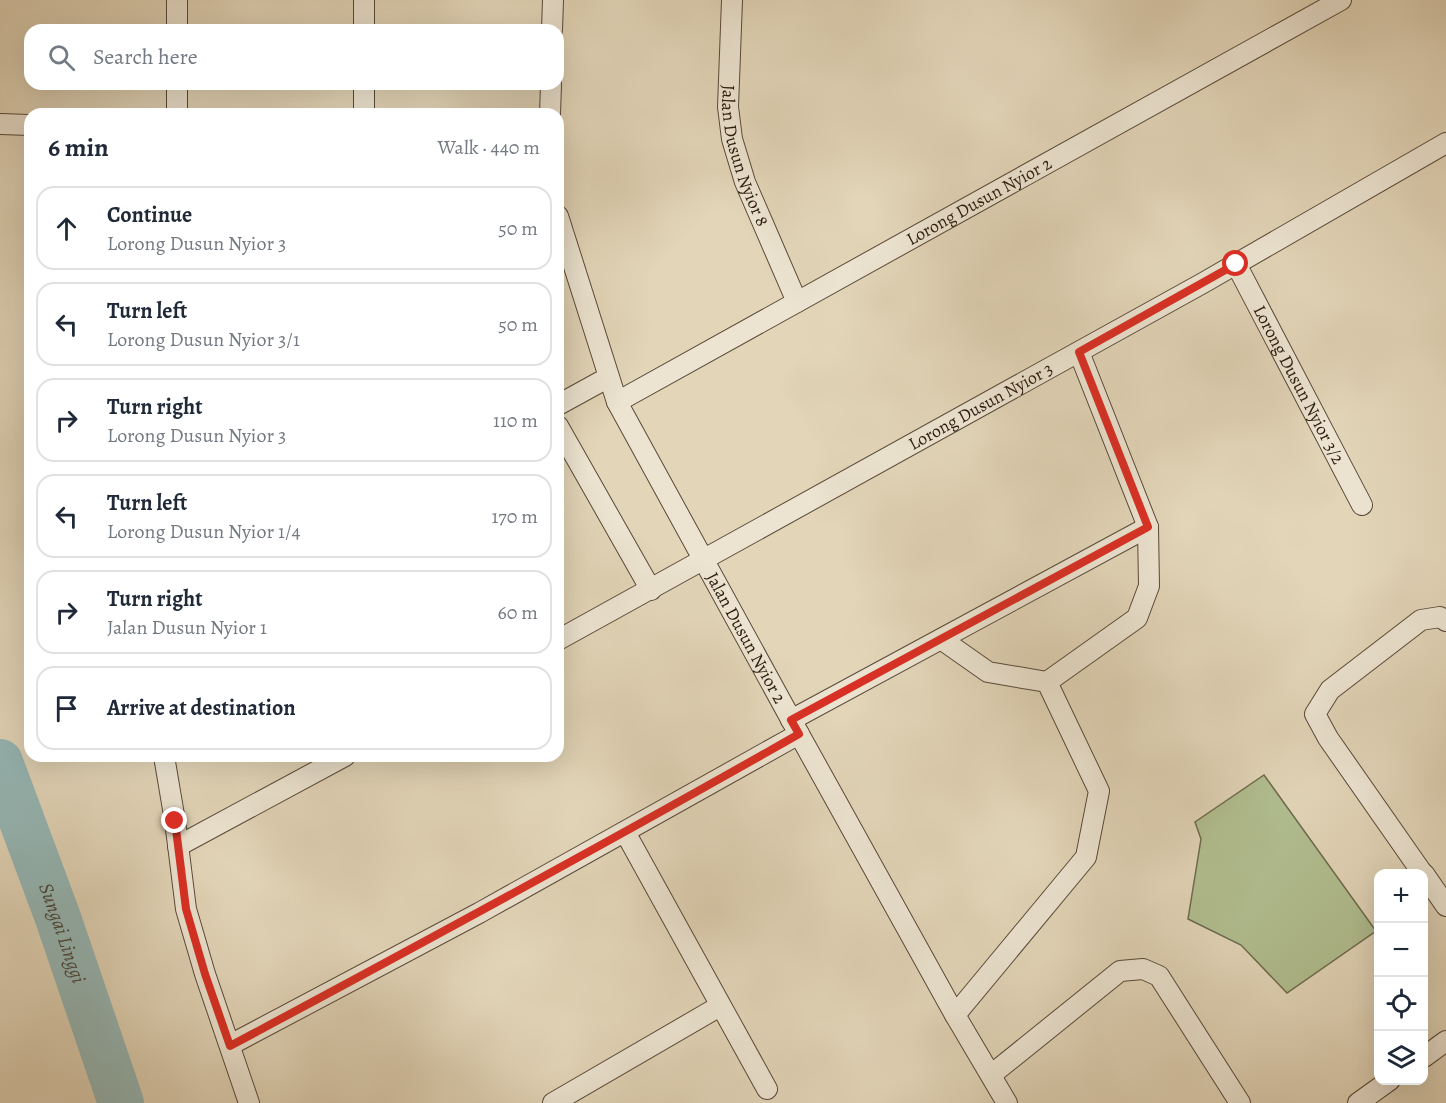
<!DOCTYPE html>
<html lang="en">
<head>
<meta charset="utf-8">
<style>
	body { margin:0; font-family:Alegreya,serif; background:#f2f2f3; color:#1f2937 }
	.controls { position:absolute; right:18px; bottom:18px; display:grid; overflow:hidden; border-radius:12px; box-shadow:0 6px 24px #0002 }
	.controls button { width:54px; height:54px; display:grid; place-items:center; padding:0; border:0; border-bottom:2px solid #e0e1e3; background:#fff; color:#1f2937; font:30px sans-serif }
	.stop { position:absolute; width:18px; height:18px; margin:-14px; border:4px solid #d93025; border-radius:50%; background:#fff }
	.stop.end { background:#d93025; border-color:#fff; box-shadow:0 2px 6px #0008 }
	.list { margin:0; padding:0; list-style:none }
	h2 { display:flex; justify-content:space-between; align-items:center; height:78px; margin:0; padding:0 24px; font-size:26px }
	h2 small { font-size:20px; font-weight:400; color:#747a83 }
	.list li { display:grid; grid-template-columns:39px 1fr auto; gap:18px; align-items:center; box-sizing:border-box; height:84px; margin:0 12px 12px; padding:0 12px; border:2px solid #e0e1e3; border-radius:18px }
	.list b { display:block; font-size:22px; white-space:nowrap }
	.list p { margin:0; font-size:20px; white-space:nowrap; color:#747a83 }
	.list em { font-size:20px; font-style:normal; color:#747a83 }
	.icon { flex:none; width:33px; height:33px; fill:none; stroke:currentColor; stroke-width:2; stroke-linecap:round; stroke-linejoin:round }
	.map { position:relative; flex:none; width:1446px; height:1103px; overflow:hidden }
	.search { position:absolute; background:#fff; box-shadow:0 6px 24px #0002; left:24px; top:24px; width:540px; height:66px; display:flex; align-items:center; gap:15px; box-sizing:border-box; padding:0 21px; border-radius:18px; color:#747a83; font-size:22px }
	.panel { position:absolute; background:#fff; box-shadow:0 6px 24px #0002; left:24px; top:108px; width:540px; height:654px; border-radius:18px }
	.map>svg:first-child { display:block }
</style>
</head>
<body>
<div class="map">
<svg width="1446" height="1103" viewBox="0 0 1446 1103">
	<rect width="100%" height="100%" fill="#e2d5b8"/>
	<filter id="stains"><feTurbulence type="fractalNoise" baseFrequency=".00333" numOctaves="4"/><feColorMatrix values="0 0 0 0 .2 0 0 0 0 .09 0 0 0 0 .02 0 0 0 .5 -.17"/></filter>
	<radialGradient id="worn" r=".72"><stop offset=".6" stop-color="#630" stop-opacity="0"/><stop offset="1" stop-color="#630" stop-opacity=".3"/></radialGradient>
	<path fill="#b1be90" stroke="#6e6c4e" stroke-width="1.5" d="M 1264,775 L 1376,931 L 1287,993 L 1241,945 L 1188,919 L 1201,839 L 1195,822 Z"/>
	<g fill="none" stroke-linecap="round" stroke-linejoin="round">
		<path stroke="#96b8b6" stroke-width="46" id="s1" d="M 0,762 L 58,918 L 121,1103"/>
		<g stroke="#594938" stroke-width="22">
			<g id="minor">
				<path d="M 177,0 L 177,30"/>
				<path d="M 364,0 L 364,30"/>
				<path id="s2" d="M 732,0 L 728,107 L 732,139 L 745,182 L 797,302"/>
				<path d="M 552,30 L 553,0"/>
				<path d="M 177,84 L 177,114"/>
				<path d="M 364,84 L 364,114"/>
				<path d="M 550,114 L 551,84"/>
				<path d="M 0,124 L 30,125"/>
				<path id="s3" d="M 558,216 L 617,402 L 799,734 L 955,1015 L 1007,1103"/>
				<path id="s4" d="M 1236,264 L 1362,505"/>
				<path id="s5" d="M 617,402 L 1341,0"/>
				<path d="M 558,405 L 609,377"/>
				<path d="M 558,426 L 651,590"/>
				<path d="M 941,639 L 988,672 L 1047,682"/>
				<path id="s6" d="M 558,640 L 1203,283 L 1446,143"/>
				<path d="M 1047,682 L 1137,618 L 1149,586 L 1148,527 L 1079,352"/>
				<path d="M 791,720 L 1148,527"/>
				<path d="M 164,756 L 175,821 L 186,909 L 205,974 L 249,1103"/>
				<path d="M 625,832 L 767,1089"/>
				<path d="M 178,846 L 345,756"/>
				<path d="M 1423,874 L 1328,738 L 1315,714 L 1330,690 L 1421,620 L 1440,617 L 1446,621"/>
				<path d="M 1424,874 L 1446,906"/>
				<path d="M 955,1015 L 1086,857 L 1099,791 L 1047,682"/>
				<path d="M 230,1045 L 479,913 L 799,734"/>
				<path d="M 1424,1057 L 1446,1041"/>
				<path d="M 991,1075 L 1120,971 L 1143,969 L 1159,976 L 1240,1103"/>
				<path d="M 553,1103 L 720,1006"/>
				<path d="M 1358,1103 L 1390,1080"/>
			</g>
		</g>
		<use href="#minor" stroke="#ece4d1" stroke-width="20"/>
	</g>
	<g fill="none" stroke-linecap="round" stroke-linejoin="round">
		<path stroke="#d93025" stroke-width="8" d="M 175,821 L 186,909 L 205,974 L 230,1046 C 421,944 611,841 799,734 L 791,720 L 1148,527 L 1079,352 L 1236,264"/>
	</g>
	<g text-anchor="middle" stroke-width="4.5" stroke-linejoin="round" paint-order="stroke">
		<g font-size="18" fill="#2b1a0d" stroke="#ece4d1">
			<text dy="6" stroke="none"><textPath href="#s2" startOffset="158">Jalan Dusun Nyior 8</textPath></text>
			<text dy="6" stroke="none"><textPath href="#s5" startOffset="414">Lorong Dusun Nyior 2</textPath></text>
			<text dy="6" stroke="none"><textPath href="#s4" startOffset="136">Lorong Dusun Nyior 3/2</textPath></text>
			<text dy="6" stroke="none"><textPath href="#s6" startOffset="483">Lorong Dusun Nyior 3</textPath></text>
			<text dy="6" stroke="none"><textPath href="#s3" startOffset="464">Jalan Dusun Nyior 2</textPath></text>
		</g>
		<g font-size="20" font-style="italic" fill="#4b4940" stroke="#ece4d1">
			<text dy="7" stroke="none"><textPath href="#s1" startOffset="182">Sungai Linggi</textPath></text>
		</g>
	</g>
	<rect width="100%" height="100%" filter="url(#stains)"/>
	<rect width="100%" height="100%" fill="url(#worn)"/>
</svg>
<div class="controls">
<button>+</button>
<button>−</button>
<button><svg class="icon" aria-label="locate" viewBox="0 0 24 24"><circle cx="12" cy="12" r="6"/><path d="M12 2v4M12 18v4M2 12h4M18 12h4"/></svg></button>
<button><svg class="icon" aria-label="layers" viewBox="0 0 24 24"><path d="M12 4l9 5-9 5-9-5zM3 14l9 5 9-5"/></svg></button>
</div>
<div class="stop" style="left:1236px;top:264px"></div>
<div class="stop end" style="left:175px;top:821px"></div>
<div class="search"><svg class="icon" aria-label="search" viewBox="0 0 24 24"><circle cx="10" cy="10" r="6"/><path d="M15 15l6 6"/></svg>Search here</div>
<section class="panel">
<h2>6 min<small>Walk · 440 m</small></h2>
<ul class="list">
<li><svg class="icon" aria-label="ahead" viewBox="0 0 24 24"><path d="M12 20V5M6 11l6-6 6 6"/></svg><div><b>Continue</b><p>Lorong Dusun Nyior 3</p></div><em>50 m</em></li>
<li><svg class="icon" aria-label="left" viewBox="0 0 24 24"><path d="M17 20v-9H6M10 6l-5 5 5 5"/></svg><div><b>Turn left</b><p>Lorong Dusun Nyior 3/1</p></div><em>50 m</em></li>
<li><svg class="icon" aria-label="right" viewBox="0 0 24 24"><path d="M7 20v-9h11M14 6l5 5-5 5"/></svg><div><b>Turn right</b><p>Lorong Dusun Nyior 3</p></div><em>110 m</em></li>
<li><svg class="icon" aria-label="left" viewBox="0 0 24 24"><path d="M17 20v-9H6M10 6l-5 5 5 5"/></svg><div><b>Turn left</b><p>Lorong Dusun Nyior 1/4</p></div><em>170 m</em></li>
<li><svg class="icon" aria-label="right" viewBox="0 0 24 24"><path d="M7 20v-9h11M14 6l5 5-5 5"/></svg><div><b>Turn right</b><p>Jalan Dusun Nyior 1</p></div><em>60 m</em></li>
<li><svg class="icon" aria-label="arrive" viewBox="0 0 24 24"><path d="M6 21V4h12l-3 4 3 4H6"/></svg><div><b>Arrive at destination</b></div></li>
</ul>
</section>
</div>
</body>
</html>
